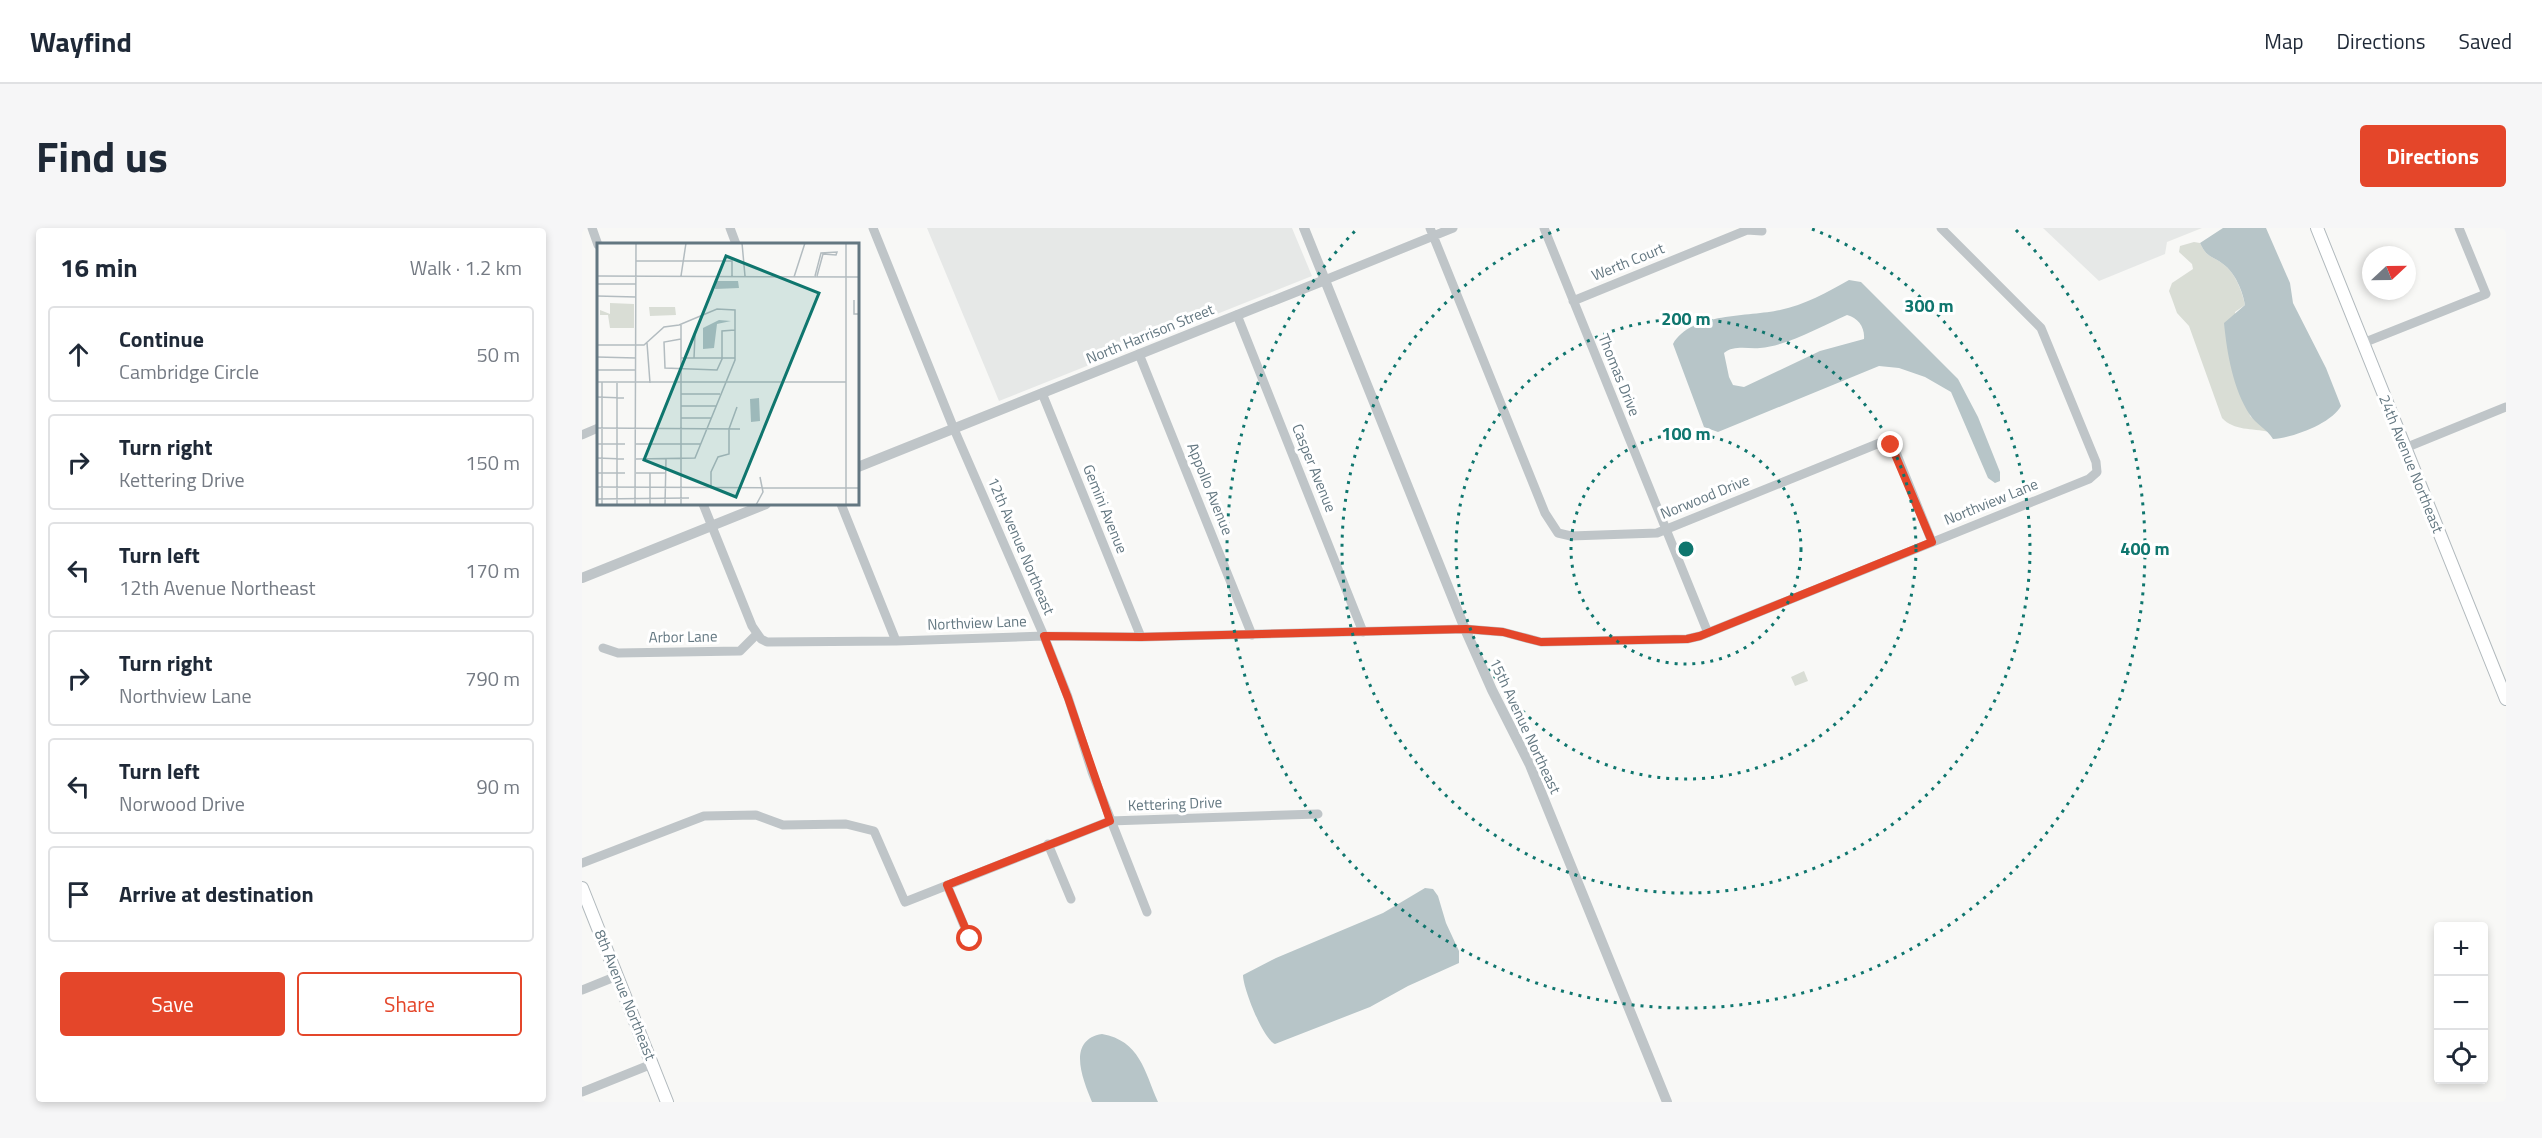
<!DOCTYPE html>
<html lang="en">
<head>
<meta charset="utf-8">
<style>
	body { margin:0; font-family:"Titillium Web",sans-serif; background:#f6f6f7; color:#1f2937 }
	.controls { position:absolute; right:18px; bottom:18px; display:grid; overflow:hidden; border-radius:6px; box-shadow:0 3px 9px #0003 }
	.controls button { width:54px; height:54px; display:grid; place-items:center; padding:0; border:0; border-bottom:2px solid #e0e1e3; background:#fff; color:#1f2937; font:30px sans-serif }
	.compass { position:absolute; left:1780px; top:18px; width:54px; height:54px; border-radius:50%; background:#fff; box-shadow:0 3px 9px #0003; rotate:68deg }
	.stop { position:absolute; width:18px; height:18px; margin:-14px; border:4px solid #e4462a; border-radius:50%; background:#fff }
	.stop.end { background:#e4462a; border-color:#fff; box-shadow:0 2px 6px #0008 }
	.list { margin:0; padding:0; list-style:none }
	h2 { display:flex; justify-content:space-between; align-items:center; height:78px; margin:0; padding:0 24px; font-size:26px }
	h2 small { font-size:20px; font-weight:400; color:#747a83 }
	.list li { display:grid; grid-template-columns:39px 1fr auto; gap:18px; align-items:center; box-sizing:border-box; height:96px; margin:0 12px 12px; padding:0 12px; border:2px solid #e0e1e3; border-radius:6px }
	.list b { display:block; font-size:22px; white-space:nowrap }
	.list p { margin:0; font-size:20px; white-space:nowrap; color:#747a83 }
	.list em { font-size:20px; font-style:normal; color:#747a83 }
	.actions { display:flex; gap:12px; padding:18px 24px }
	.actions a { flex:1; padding:14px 0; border:2px solid #e4462a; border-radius:6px; text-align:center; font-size:21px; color:#e4462a }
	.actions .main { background:#e4462a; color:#fff }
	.icon { flex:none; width:33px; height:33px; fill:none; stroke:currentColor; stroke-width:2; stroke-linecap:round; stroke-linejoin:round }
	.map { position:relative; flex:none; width:1924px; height:874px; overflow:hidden; border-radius:6px }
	header { display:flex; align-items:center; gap:36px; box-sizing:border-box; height:84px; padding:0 30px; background:#fff; border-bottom:2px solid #e0e1e3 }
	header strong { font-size:28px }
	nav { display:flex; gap:33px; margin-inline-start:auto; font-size:21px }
	.intro { display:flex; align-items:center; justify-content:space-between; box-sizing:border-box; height:144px; padding:0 36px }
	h1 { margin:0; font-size:42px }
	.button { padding:15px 27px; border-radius:6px; background:#e4462a; color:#fff; font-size:21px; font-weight:700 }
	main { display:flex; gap:36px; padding:0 36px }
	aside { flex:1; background:#fff; border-radius:6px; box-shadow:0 3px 9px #0003 }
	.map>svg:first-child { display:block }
</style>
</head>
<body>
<header>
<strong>Wayfind</strong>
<nav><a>Map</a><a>Directions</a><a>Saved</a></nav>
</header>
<div class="intro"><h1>Find us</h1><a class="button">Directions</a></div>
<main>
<aside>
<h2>16 min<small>Walk · 1.2 km</small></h2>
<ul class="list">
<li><svg class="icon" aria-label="ahead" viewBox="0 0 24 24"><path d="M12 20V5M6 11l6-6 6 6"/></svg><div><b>Continue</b><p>Cambridge Circle</p></div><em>50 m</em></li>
<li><svg class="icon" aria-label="right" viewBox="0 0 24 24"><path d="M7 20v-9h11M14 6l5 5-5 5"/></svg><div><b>Turn right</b><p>Kettering Drive</p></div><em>150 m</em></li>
<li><svg class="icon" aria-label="left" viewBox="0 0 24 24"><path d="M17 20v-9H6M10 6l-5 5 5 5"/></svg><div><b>Turn left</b><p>12th Avenue Northeast</p></div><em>170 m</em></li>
<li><svg class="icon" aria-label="right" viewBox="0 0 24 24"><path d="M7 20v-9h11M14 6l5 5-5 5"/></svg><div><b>Turn right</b><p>Northview Lane</p></div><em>790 m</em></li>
<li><svg class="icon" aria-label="left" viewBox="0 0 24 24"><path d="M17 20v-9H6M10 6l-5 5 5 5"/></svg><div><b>Turn left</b><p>Norwood Drive</p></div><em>90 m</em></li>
<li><svg class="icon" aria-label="arrive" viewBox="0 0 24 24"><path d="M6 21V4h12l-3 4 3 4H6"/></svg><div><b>Arrive at destination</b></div></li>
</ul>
<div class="actions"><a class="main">Save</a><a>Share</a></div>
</aside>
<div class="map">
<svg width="1924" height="874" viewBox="0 0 1924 874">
	<rect width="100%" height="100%" fill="#f8f8f6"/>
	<path fill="#e6e8e7" d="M 345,0 L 710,0 L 730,48 L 417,173 Z
		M 1461,0 L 1620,0 L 1585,14 L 1583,26 L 1517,53 Z"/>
	<path fill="#d9ddd5" d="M 1612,14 L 1618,15 C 1625,30 1629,27 1641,36 C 1653,44 1660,63 1663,77 L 1653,84 L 1668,188 L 1687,204 C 1670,200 1652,203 1640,190 L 1607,98 L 1595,85 L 1590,71 L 1587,63 L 1590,55 L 1611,41 L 1610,36 L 1597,24 L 1598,18 Z
		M 1222,443 L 1226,453 L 1213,458 L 1209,449 Z"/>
	<path fill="#b7c5c8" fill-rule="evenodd" d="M 1641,0 L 1684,0 L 1708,55 L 1711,75 L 1744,140 L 1759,178 C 1750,195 1711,210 1691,211 C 1685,201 1674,196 1668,187 C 1651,161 1645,125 1642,95 L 1663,77 C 1661,64 1653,44 1641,36 C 1629,27 1625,30 1618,15 Z
		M 1267,52 L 1279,54 L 1376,151 L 1396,189 L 1418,244 L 1418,253 L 1413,255 L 1406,250 L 1369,164 L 1343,149 L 1317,140 L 1297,138 L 1136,204 L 1122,199 L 1091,116 C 1109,84 1167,89 1198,82 C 1222,77 1246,64 1267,52 ZM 1265,87 C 1276,90 1283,99 1282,111 L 1238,123 L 1162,159 L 1151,157 L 1147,149 L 1142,125 C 1152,117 1165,121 1178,120 C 1207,117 1238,99 1265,87 Z
		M 843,660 L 851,661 L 856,668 L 864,695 L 877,723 L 877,735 L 826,758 L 788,779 L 693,816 C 681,811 661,760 661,747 L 694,730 L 801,685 Z
		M 520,806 C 558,813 562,842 576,874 L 510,874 C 501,852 484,812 520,806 Z"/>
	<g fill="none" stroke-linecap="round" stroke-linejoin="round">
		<g stroke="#b1b9bd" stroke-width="14">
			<path id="secondary" d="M 1735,0 L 1924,471
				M 0,660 L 85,874"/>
		</g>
		<path stroke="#bfc5c8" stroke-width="9" d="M 10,0 L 16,17
			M 148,0 L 154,16
			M 291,0 L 372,201 L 462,408 L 486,469 L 510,544 L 565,684
			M 848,0 L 963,285 L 976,305 L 989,308 L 1075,305 L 1300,214 L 1309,217 L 1315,227 L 1350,314
			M 962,0 L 1126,405
			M 743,52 L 871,0
			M 991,73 L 1165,2 L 1180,3
			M 655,87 L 781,404
			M 1781,115 L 1904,66 L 1877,0
			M 557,126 L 670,407
			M 460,165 L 559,409
			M 0,207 L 16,200
			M 1823,220 L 1924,179
			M 121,276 L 170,398 L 179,411 L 185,414 L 314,413 L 462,408 L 559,409 L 883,401 L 921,404 L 959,414 L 1105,411 L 1118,408 L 1507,251 L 1515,244 L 1514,234 L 1459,100 L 1359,0
			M 259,276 L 314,413
			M 21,420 L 36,425 L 158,423 L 175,406
			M 466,616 L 489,671
			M 0,635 L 122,588 L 174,587 L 201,597 L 264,596 L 292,603 L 323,674 L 528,593 L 736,586
			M 365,657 L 388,712
			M 0,762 L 35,748
			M 0,864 L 70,836"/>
		<path stroke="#bfc5c8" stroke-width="10" d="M 722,0 L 883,401 L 910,462 L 948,537 L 1085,874
			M 276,239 L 743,52
			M 0,350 L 184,276"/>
		<use href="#secondary" stroke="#fff" stroke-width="12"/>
	</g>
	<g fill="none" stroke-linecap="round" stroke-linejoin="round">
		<path stroke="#e4462a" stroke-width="8" d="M 388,711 L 365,657 L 528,593 L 486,470 L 462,408 L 559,409 L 884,401 L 921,404 L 959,414 L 1105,411 L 1118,408 L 1350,314 L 1309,217"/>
	</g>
	<g fill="none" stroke="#0f766e" stroke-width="3" stroke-dasharray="3 6">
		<circle cx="1104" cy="321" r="115"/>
		<circle cx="1104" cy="321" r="230"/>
		<path d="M1230 1A344 344 0 1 1 978 1"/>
		<path d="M1434 2A459 459 0 1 1 774 2"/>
	</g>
	<g text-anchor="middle" stroke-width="6" stroke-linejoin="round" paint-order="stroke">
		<g font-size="15" fill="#637781" stroke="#fff">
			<text transform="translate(1046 34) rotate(-22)" y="5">Werth Court</text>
			<text transform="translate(568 106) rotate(-22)" y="5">North Harrison Street</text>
			<text transform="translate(1037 147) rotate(68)" y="5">Thomas Drive</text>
			<text transform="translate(1829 236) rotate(68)" y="5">24th Avenue Northeast</text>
			<text transform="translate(732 240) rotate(68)" y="5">Casper Avenue</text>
			<text transform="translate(628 261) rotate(68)" y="5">Appollo Avenue</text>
			<text transform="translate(1123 269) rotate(-22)" y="5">Norwood Drive</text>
			<text transform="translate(1409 274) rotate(-22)" y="5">Northview Lane</text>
			<text transform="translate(523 281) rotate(68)" y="5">Gemini Avenue</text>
			<text transform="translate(439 318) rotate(67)" y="5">12th Avenue Northeast</text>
			<text transform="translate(395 395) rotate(-2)" y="5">Northview Lane</text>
			<text transform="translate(101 409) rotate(-1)" y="5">Arbor Lane</text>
			<text transform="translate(943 498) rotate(65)" y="5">15th Avenue Northeast</text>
			<text transform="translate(593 576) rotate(-2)" y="5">Kettering Drive</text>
			<text transform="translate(43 767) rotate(68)" y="5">8th Avenue Northeast</text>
		</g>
	</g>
	<g transform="translate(15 15)">
		<rect width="262" height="262" fill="#f8f8f6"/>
		<path d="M 13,60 L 37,61 L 37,85 L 13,85 L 11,72 L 3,72 L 3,67 L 13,71 ZM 52,64 L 78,64 L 79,72 L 53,73 Z" fill="#d9ddd5"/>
		<path d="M 119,38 L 141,38 L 142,45 L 118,46 ZM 122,77 L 134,78 L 120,81 L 117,105 L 106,106 L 106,85 ZM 162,155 L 163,178 L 154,179 L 153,156 Z" fill="#b7c5c8"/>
		<path fill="none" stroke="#b3bcc0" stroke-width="1.5" d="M 145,0 L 148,33M 249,0 L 249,262M 39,18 L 135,18 L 135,33M 0,33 L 263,34M 84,33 L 89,0M 218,33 L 224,10 L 240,9 L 239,12 L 226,11 L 220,33M 197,34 L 208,0M 0,41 L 39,41M 0,53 L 39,54M 257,57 L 257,71 L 263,71M 84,96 L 67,99 L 68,125 L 120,127 L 125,116 L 125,88 L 138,87M 50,100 L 53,140M 0,102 L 47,102 L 67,84 L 82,82 L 120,66 L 138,67 L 138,117 L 98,215 L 39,216M 0,114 L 39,115M 84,115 L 138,115M 97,115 L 98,92M 0,127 L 39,127M 0,139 L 249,139M 84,151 L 123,151M 0,154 L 27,155M 84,163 L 119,163M 84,175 L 114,175M 0,185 L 143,186M 0,201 L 28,201M 39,201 L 104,201M 0,215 L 27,216M 0,230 L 28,230M 39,230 L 69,230M 0,244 L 263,245M 114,245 L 114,229 L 121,214 L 132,211 L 132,186 L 140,164M 0,256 L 92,255M 5,262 L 5,139M 20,262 L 20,140M 38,262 L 39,0M 53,262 L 53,230M 68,262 L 69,216M 84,262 L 84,82M 159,262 L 166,249 L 163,234"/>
		<path fill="#0f766e" fill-opacity="0.15" stroke="#0f766e" stroke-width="3" d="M 129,13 L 222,50 L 139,254 L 47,217 Z"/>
		<rect width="262" height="262" fill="none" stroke="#637781" stroke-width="3"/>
	</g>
	<circle cx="1104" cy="321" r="9" fill="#0f766e" stroke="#fff" stroke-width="3"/>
	<g font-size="18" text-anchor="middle" font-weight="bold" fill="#0f766e" stroke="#fff" stroke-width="6" stroke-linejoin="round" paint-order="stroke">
		<text x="1347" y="84">300 m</text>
		<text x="1104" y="97">200 m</text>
		<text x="1104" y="212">100 m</text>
		<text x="1563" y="327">400 m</text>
	</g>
</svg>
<div class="controls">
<button>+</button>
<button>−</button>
<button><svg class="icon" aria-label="locate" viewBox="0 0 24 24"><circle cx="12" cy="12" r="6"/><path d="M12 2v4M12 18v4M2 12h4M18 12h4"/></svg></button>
</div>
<svg class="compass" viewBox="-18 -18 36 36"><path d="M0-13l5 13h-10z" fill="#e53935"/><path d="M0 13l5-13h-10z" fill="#747a83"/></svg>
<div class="stop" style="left:388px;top:711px"></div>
<div class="stop end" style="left:1309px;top:217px"></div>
</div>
</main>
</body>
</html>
